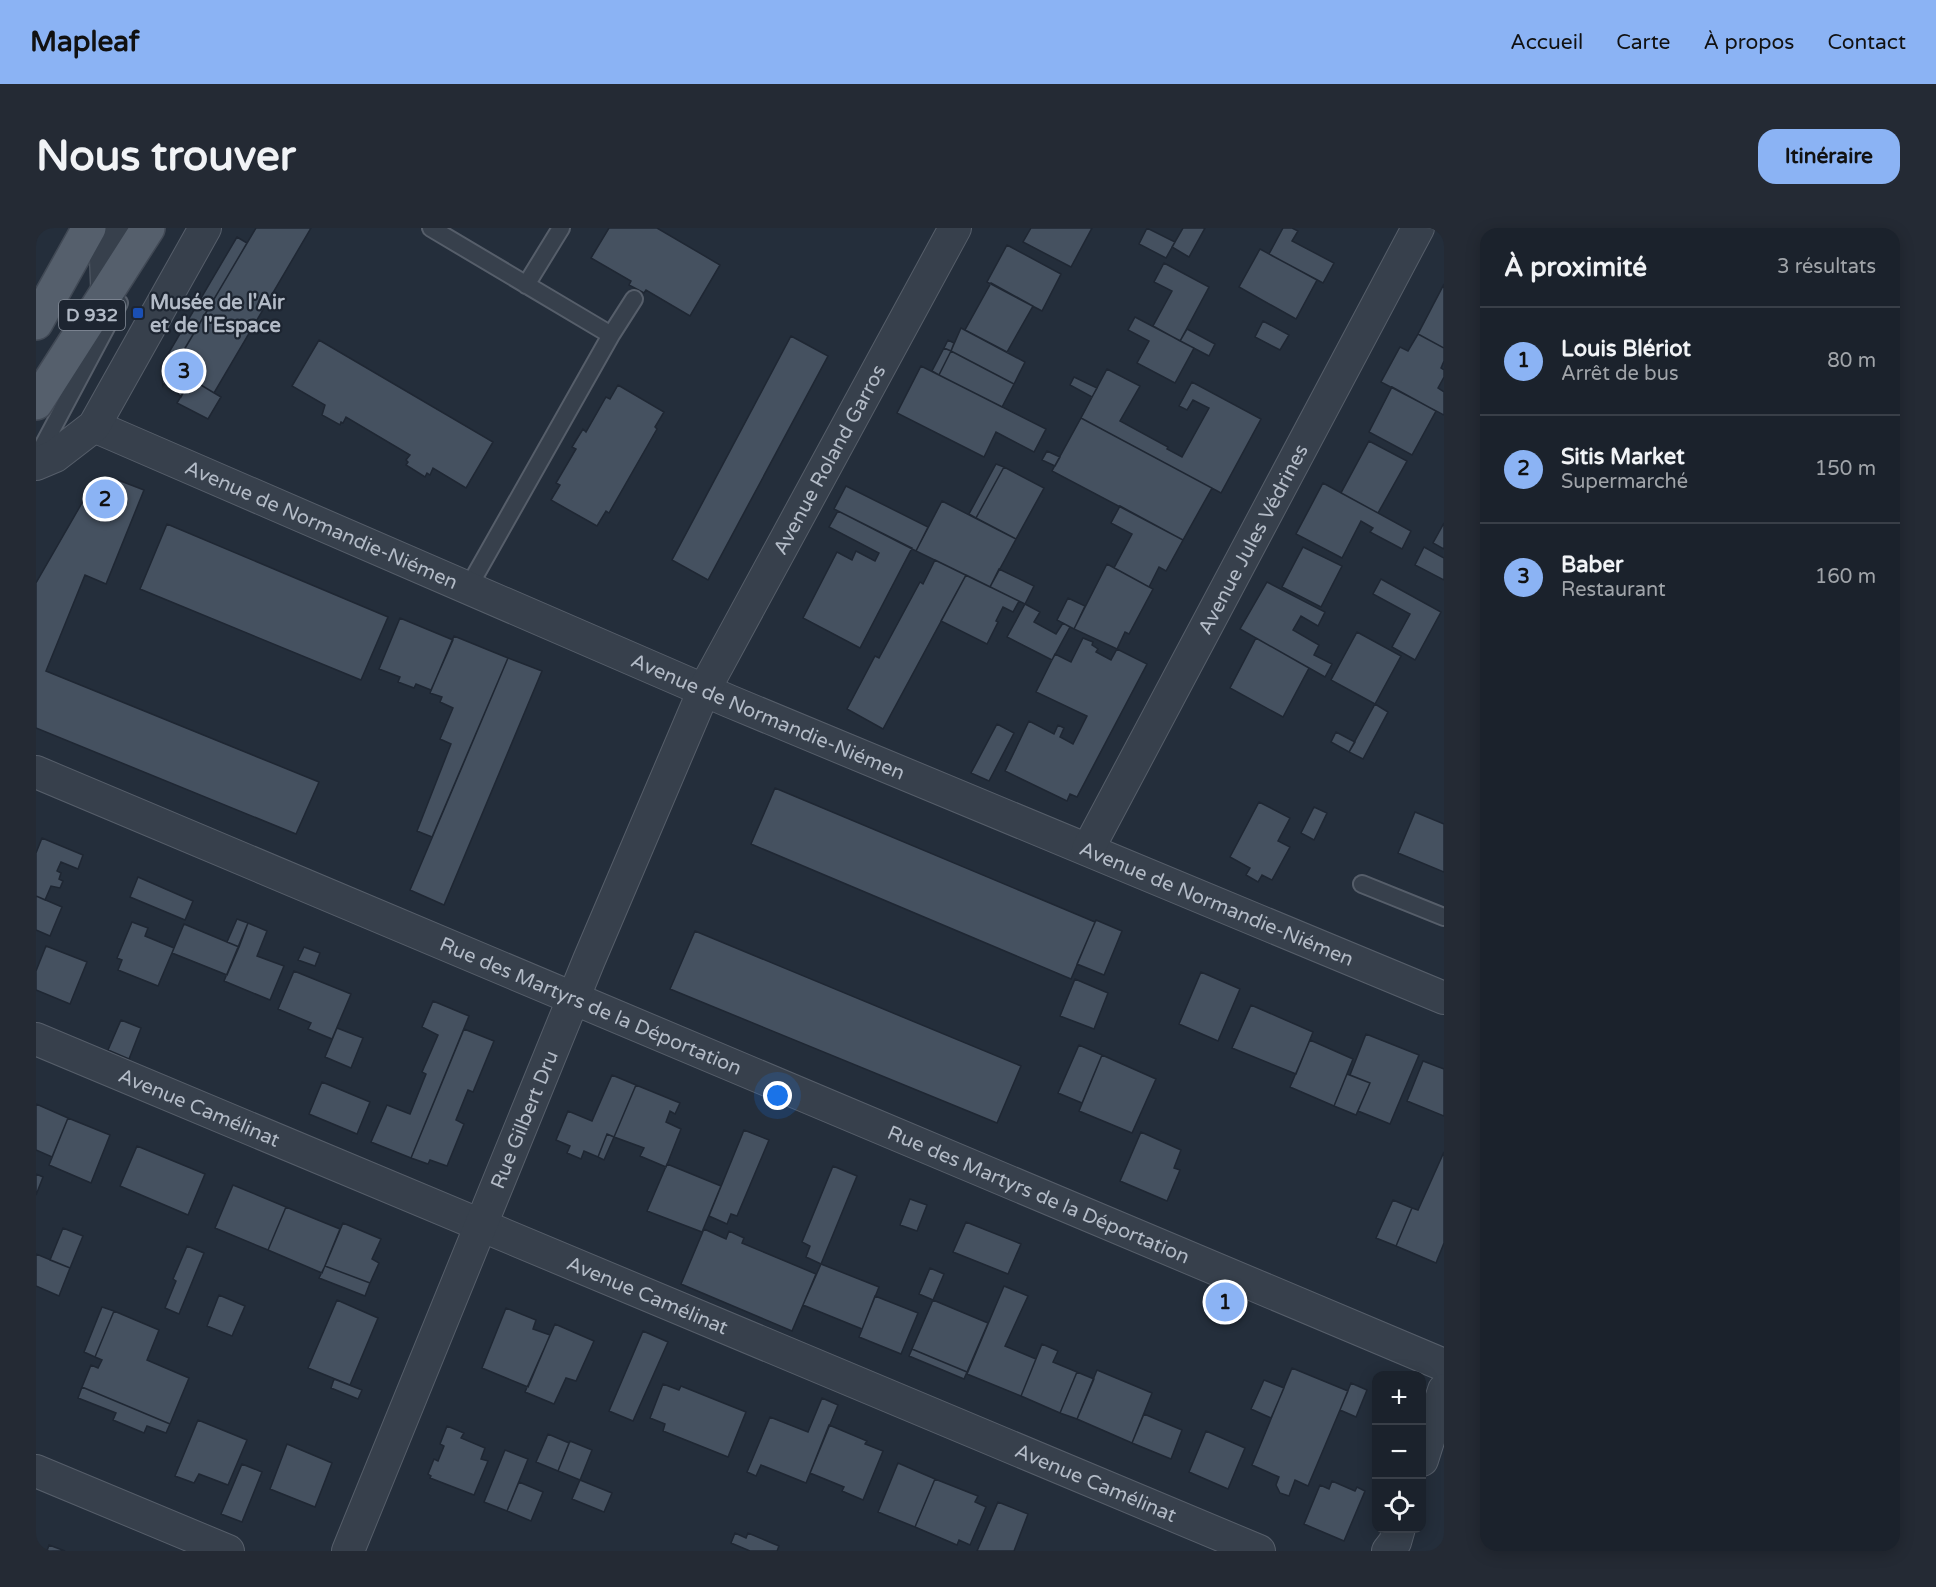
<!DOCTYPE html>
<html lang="fr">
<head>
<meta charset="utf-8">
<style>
	body { margin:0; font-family:"Varela Round",sans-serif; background:#242a34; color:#f1f3f6 }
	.controls { position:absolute; right:18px; bottom:18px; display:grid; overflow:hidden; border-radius:12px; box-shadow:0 3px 15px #0003 }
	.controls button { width:54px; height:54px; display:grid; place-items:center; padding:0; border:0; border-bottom:2px solid #393f48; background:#1b222c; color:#f1f3f6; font:30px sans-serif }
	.you { position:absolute; left:742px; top:868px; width:21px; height:21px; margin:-15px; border:4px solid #fff; border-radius:50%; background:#1a73e8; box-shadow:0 0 0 9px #1a73e833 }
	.badge { display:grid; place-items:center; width:39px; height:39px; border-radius:50%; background:#8bb3f4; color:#111; font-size:20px; font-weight:700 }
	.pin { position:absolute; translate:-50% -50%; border:3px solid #fff; box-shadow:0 2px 6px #0006 }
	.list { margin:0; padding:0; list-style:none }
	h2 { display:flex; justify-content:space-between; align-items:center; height:78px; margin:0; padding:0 24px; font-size:26px }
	h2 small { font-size:20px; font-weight:400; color:#a0a4a9 }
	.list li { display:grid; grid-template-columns:39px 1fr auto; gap:18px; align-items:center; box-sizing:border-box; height:108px; padding:0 24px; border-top:2px solid #393f48 }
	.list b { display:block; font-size:22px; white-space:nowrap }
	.list p { margin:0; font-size:20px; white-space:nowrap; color:#a0a4a9 }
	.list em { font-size:20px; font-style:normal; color:#a0a4a9 }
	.icon { flex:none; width:33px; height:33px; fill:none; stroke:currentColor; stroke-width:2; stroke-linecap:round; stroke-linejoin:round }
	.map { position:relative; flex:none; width:1408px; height:1323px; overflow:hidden; border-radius:18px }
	header { display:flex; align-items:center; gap:36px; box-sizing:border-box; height:84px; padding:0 30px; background:#8bb3f4; color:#111 }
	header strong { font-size:28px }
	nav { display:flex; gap:33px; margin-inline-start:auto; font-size:21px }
	.intro { display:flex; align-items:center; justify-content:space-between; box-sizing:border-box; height:144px; padding:0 36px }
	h1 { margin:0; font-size:42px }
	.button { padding:15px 27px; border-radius:18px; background:#8bb3f4; color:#111; font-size:21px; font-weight:700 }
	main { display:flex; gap:36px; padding:0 36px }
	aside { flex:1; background:#1b222c; border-radius:18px; box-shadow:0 3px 15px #0003 }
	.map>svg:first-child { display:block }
</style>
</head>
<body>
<header>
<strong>Mapleaf</strong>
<nav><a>Accueil</a><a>Carte</a><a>À propos</a><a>Contact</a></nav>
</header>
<div class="intro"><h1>Nous trouver</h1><a class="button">Itinéraire</a></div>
<main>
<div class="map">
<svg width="1408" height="1323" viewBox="0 0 1408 1323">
	<rect width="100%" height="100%" fill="#242e3b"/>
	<path fill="#455160" stroke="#1f2733" stroke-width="1.5" d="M 220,0 L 275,0 L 178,165 L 155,151 L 145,169 L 136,159 L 133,147 Z
		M 573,0 L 621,0 L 684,37 L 654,88 L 610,62 L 608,65 L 593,57 L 595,53 L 555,30 Z
		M 995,0 L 1056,0 L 1035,39 L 987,14 Z
		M 1111,0 L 1139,14 L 1130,30 L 1103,16 Z
		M 1147,0 L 1169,0 L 1153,29 L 1136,19 Z
		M 1247,0 L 1256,0 L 1262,3 L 1256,13 L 1298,35 L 1287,55 L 1233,26 Z
		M 201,9 L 211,15 L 127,158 L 125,138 Z
		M 971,17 L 1025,46 L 1006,83 L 951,54 Z
		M 1224,21 L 1281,52 L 1260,91 L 1203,59 Z
		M 1128,35 L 1173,59 L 1144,113 L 1117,98 L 1136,63 L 1118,54 Z
		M 955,55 L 997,78 L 971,124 L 929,102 Z
		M 1408,56 L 1408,120 L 1382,106 Z
		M 1099,89 L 1158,120 L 1139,155 L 1101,135 L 1113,113 L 1092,102 Z
		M 1227,93 L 1253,107 L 1244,122 L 1219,109 Z
		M 925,100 L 989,134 L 978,156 L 915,123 Z
		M 1151,101 L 1179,116 L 1173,128 L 1144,113 Z
		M 1382,106 L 1408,120 L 1408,133 L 1405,140 L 1408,142 L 1408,149 L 1402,160 L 1408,164 L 1408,187 L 1345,154 L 1364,119 L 1372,123 Z
		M 755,108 L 792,128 L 672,352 L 636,332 Z
		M 283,112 L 457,214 L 430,260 L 397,240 L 394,247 L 391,245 L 389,249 L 370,237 L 372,234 L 370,232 L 374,227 L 310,189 L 307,195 L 305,194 L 304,197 L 286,187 L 289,177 L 256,158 Z
		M 912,112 L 918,115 L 915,123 L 908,120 Z
		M 908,120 L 915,123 L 903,147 L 896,143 Z
		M 915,123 L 978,156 L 966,179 L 903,147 Z
		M 885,138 L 1010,201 L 998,224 L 960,204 L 948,229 L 861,185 Z
		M 1071,141 L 1104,158 L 1084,193 L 1132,219 L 1131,221 L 1146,229 L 1173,180 L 1157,172 L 1151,182 L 1143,178 L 1156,154 L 1225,191 L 1185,265 L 1045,190 Z
		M 1038,149 L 1061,160 L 1056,169 L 1034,157 Z
		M 155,151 L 185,169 L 172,191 L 141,175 Z
		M 582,157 L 628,184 L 619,199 L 621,201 L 573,285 L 570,283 L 561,298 L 515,272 L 524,257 L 520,255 L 540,221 L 536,219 L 547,201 L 550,204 L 570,169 L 574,171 Z
		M 1356,159 L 1400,183 L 1376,227 L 1333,204 Z
		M 1045,190 L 1176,260 L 1147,312 L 1016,243 Z
		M 1333,213 L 1371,233 L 1342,285 L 1305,265 Z
		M 1011,223 L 1024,229 L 1019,238 L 1006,232 Z
		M 960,236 L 968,239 L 940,290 L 933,286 Z
		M 968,239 L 1008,260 L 980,311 L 940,290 Z
		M 82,252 L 108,262 L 70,356 L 49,347 L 10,443 L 283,554 L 260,606 L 0,500 L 0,355 L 54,261 Z
		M 1287,255 L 1375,303 L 1366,321 L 1334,304 L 1337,300 L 1325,293 L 1306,330 L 1260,306 Z
		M 810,258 L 892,299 L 880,323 L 798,281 Z
		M 906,273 L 980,311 L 954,359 L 880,323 Z
		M 1084,278 L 1147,312 L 1130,343 L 1123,339 L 1113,359 L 1078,340 L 1096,306 L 1075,295 Z
		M 802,283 L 876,320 L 824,420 L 767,390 L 801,324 L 816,332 L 820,323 L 839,333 L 843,325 L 793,299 Z
		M 1408,295 L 1408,321 L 1397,315 Z
		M 131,296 L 352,389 L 325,452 L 104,361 Z
		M 1267,319 L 1306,338 L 1285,379 L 1246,359 Z
		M 1388,319 L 1408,330 L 1408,352 L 1379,337 Z
		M 899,332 L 930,347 L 847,501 L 811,481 L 839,428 L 843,430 L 884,354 L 887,356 Z
		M 1071,336 L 1117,361 L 1093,406 L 1089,404 L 1081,421 L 1038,401 Z
		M 963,341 L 998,358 L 989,376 L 954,359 Z
		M 930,347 L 983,373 L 977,384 L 967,379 L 960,393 L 962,394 L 951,416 L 905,393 Z
		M 1345,351 L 1405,384 L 1379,432 L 1356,419 L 1374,386 L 1337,366 Z
		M 1231,354 L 1289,384 L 1282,398 L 1265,388 L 1257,402 L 1283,417 L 1278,427 L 1296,436 L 1289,449 L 1204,401 Z
		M 1032,370 L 1049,378 L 1038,401 L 1021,392 Z
		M 989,376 L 1004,384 L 998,394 L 1020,406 L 1027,395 L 1034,399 L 1016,432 L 971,409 Z
		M 364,390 L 417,412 L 395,462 L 380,456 L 378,460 L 362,454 L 364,449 L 343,441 Z
		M 1321,404 L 1365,428 L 1339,476 L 1295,452 Z
		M 418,408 L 472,430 L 396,609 L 381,603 L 415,516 L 404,511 L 417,480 L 404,474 L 406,469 L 394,465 Z
		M 1047,410 L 1057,414 L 1056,417 L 1062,421 L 1060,424 L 1075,432 L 1081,421 L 1111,436 L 1041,569 L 1034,566 L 1031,573 L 969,543 L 993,493 L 1018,506 L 1022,497 L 1028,500 L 1024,509 L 1037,516 L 1051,488 L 1000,464 L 1019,426 L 1035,434 Z
		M 1220,410 L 1273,440 L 1247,489 L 1194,460 Z
		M 472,430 L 506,443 L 408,677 L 374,662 Z
		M 1339,476 L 1352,484 L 1327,531 L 1313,524 Z
		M 961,496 L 978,505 L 953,553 L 935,545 Z
		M 1300,504 L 1319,514 L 1313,524 L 1295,514 Z
		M 739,560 L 1059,694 L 1035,751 L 715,616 Z
		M 1223,574 L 1254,590 L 1242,613 L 1254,619 L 1236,652 L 1226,647 L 1222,654 L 1210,647 L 1214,640 L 1194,629 Z
		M 1278,579 L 1291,585 L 1278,612 L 1265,605 Z
		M 1379,584 L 1408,596 L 1408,644 L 1362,625 Z
		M 6,610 L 47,627 L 42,641 L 25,634 L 21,643 L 25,645 L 23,651 L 27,653 L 24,660 L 15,658 L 9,672 L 0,668 L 0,625 Z
		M 102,649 L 157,673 L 149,692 L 94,669 Z
		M 0,668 L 26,679 L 14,708 L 0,702 Z
		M 201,691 L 212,695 L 203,719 L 191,714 Z
		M 1060,692 L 1086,703 L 1068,747 L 1041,736 Z
		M 96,694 L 112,700 L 109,708 L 138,720 L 122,758 L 82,742 L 86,732 L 81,730 Z
		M 212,695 L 231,703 L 221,728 L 248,738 L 234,772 L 188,753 Z
		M 148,696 L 203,719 L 191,747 L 136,725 Z
		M 659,703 L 985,838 L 961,895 L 634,761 Z
		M 10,718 L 51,734 L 34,776 L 0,762 L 0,743 Z
		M 268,719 L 284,725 L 279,738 L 262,732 Z
		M 258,743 L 315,766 L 296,811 L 272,801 L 275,795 L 242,781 Z
		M 1165,744 L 1204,761 L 1182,813 L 1143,796 Z
		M 1039,751 L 1072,765 L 1058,801 L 1024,788 Z
		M 397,773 L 433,788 L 375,930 L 335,914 L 351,877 L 374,886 L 390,846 L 386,844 L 402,807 L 386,799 Z
		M 1215,777 L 1277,804 L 1260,846 L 1196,820 Z
		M 85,792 L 105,800 L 93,831 L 72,822 Z
		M 301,800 L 327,810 L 315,840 L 289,829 Z
		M 428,801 L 458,813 L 437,864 L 432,862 L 420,892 L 428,896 L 411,938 L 394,932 L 392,936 L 375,930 Z
		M 1330,806 L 1383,827 L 1354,896 L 1322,883 L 1334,855 L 1314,847 Z
		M 1274,812 L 1317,831 L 1298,878 L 1254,859 Z
		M 1043,817 L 1066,827 L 1046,875 L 1022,865 Z
		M 1066,827 L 1120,851 L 1096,905 L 1043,883 Z
		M 1387,833 L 1408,841 L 1408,888 L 1371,873 Z
		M 1311,846 L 1334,855 L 1320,887 L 1298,878 Z
		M 576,847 L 600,857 L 578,909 L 571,906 L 562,929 L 548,923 L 545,931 L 531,925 L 534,918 L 520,912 L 532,883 L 556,893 Z
		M 286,854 L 334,874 L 321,906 L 273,886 Z
		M 600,857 L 644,875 L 639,886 L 634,883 L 630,894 L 645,901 L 630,939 L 604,928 L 608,920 L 578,909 Z
		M 0,876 L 32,890 L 16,929 L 0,922 Z
		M 32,890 L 74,907 L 55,955 L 13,937 Z
		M 708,902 L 733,912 L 701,988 L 695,986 L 691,996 L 673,988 Z
		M 1105,904 L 1145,922 L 1138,940 L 1144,942 L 1131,973 L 1084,953 Z
		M 571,906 L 578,909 L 568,932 L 562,929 Z
		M 101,918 L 169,946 L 152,987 L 84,958 Z
		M 1408,924 L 1408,1015 L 1400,1035 L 1360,1018 L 1376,980 L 1382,982 Z
		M 631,936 L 685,958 L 666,1004 L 611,983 Z
		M 797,938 L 821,948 L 785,1036 L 770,1029 L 774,1018 L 766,1014 Z
		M 0,946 L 7,949 L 0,967 Z
		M 197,957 L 250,979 L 232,1022 L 179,1000 Z
		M 874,971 L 891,977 L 881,1003 L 864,997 Z
		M 1357,972 L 1376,980 L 1360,1018 L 1340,1010 Z
		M 250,979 L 304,1001 L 286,1045 L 232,1022 Z
		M 930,994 L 985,1016 L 972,1046 L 917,1024 Z
		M 307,995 L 345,1011 L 336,1031 L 343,1035 L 334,1055 L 289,1038 Z
		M 27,1000 L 47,1008 L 34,1040 L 14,1032 Z
		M 668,1001 L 690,1011 L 693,1003 L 708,1010 L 706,1015 L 780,1046 L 756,1103 L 645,1056 Z
		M 151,1018 L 168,1025 L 143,1086 L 129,1080 L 140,1053 L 137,1051 Z
		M 0,1026 L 34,1040 L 23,1068 L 0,1058 Z
		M 785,1036 L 843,1059 L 826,1101 L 767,1077 Z
		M 289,1038 L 334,1055 L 329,1068 L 283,1050 Z
		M 894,1040 L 908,1046 L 897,1072 L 883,1066 Z
		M 968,1058 L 992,1068 L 969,1118 L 1000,1131 L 985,1168 L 931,1146 Z
		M 183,1067 L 209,1078 L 196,1108 L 171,1098 Z
		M 839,1068 L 882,1085 L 865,1126 L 823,1109 Z
		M 301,1072 L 342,1090 L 314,1157 L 272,1140 Z
		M 897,1072 L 952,1095 L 931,1144 L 876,1121 Z
		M 66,1079 L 78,1083 L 59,1129 L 48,1124 Z
		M 470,1080 L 500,1092 L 497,1101 L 514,1107 L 492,1159 L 446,1140 Z
		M 78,1083 L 123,1102 L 111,1132 L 153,1150 L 134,1196 L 46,1159 L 55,1137 L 62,1140 L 66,1132 L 59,1129 Z
		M 519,1096 L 558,1113 L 540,1153 L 530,1150 L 518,1176 L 489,1164 Z
		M 607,1103 L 632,1114 L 597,1193 L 573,1183 Z
		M 1006,1116 L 1022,1123 L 1017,1134 L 1041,1144 L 1024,1185 L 985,1168 Z
		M 876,1121 L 931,1144 L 928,1151 L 873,1128 Z
		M 1256,1140 L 1312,1163 L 1272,1258 L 1259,1252 L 1253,1268 L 1244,1265 L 1240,1257 L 1243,1249 L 1216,1237 Z
		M 1061,1142 L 1116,1165 L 1096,1215 L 1041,1191 Z
		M 1041,1144 L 1058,1151 L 1041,1191 L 1024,1185 Z
		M 298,1151 L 326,1162 L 322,1171 L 295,1160 Z
		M 1228,1152 L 1248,1160 L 1235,1190 L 1215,1181 Z
		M 1315,1155 L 1331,1162 L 1320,1189 L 1304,1182 Z
		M 627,1156 L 643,1162 L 645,1158 L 710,1184 L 692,1229 L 627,1203 L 629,1196 L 614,1190 Z
		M 46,1159 L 134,1196 L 130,1205 L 111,1198 L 108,1205 L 77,1192 L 80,1185 L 42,1170 Z
		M 786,1170 L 802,1177 L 770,1255 L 725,1237 L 720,1248 L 711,1244 L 734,1189 L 772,1204 Z
		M 1108,1186 L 1146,1202 L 1135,1231 L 1096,1215 Z
		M 162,1192 L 211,1212 L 192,1257 L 163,1246 L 158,1255 L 139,1248 Z
		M 793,1197 L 831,1213 L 829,1216 L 847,1223 L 827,1272 L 806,1263 L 808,1259 L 774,1245 Z
		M 411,1198 L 428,1205 L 425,1210 L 449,1220 L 445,1231 L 452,1233 L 438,1267 L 394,1250 L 395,1248 L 392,1246 L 398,1231 L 402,1233 L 408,1218 L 404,1216 Z
		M 1170,1203 L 1209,1220 L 1192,1261 L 1153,1244 Z
		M 512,1206 L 533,1215 L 522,1243 L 500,1234 Z
		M 534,1213 L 556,1222 L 544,1252 L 522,1243 Z
		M 251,1216 L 296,1235 L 279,1279 L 234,1261 Z
		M 469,1222 L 492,1231 L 471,1283 L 448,1274 Z
		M 862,1235 L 899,1251 L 879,1299 L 842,1284 Z
		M 206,1236 L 226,1244 L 206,1294 L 185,1286 Z
		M 899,1251 L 942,1268 L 939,1274 L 950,1279 L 934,1317 L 923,1312 L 921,1317 L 879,1299 Z
		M 544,1252 L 576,1265 L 568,1284 L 536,1271 Z
		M 1296,1253 L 1319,1263 L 1321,1259 L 1329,1263 L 1308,1313 L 1268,1296 L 1284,1257 L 1293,1261 Z
		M 483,1254 L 507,1264 L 495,1293 L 471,1283 Z
		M 962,1274 L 992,1286 L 978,1323 L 941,1323 Z
		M 699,1305 L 710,1310 L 712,1305 L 743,1318 L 741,1323 L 714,1323 L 695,1315 Z
		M 13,1317 L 29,1323 L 11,1323 Z"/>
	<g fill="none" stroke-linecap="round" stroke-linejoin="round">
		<g stroke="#565e6a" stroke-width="20">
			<path id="service" d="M 395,0 L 575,107
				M 490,57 L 525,0
				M 0,231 L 83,75
				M 432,360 L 575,107 L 598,71
				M 1326,656 L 1408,689"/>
		</g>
		<g stroke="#565e6a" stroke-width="34">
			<g id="minor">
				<path d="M 71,64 L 70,30 L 87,0"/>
				<path id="s1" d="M 58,198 L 693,473 L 1408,770"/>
				<path d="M 0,236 L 19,228 L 58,198 L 169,0"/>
				<path id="s2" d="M 0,544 L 1408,1137"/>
				<path id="s3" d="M 1052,621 L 1382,0"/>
				<path id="s4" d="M 0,811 L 1223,1323"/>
				<path d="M 1386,1232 L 1408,1162"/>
				<path d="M 0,1243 L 192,1323"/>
				<path id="s5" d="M 312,1323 L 553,732 L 668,462 L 919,0"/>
				<path d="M 1352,1323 L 1359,1314 L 1363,1300"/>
			</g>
		</g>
		<g stroke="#414955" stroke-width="36">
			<path id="primary" d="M 0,95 L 53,0
				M 0,175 L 112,0"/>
		</g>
		<use href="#service" stroke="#37404c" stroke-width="16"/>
		<use href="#minor" stroke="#37404c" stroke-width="32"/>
		<use href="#primary" stroke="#555f6c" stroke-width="33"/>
	</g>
	<rect fill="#1a4fb4" stroke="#1d2531" stroke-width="2" x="96" y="79" width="12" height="12" rx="3"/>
	<g text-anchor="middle" stroke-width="4.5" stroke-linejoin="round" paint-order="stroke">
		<rect fill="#1d2531" stroke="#868e9a" stroke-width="1.5" x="23" y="72" width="66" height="30" rx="4.5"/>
		<g font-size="18" font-weight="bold" fill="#b3bbc7">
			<text x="56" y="93">D 932</text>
		</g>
		<g font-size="20" font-weight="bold" fill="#b3bbc7" stroke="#1d2531" text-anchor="start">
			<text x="114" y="81">Musée de l'Air<tspan x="114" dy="23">et de l'Espace</tspan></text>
		</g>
		<g font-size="20" fill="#b3bbc7" stroke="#1d2531">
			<text dy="7" stroke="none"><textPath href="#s5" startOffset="1194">Avenue Roland Garros</textPath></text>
			<text dy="7" stroke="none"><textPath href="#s1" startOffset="248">Avenue de Normandie-Niémen</textPath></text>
			<text dy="7" stroke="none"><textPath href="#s3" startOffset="351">Avenue Jules Védrines</textPath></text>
			<text dy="7" stroke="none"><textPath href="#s1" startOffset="734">Avenue de Normandie-Niémen</textPath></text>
			<text dy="7" stroke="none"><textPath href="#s1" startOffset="1220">Avenue de Normandie-Niémen</textPath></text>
			<text dy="7" stroke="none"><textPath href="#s2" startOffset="602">Rue des Martyrs de la Déportation</textPath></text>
			<text dy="7" stroke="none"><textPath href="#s4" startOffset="177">Avenue Camélinat</textPath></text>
			<text dy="7" stroke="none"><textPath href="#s5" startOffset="466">Rue Gilbert Dru</textPath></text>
			<text dy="7" stroke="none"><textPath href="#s2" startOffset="1088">Rue des Martyrs de la Déportation</textPath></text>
			<text dy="7" stroke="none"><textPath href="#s4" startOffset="663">Avenue Camélinat</textPath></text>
			<text dy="7" stroke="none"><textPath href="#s4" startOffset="1149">Avenue Camélinat</textPath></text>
		</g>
	</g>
</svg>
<div class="controls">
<button>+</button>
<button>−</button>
<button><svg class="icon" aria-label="locate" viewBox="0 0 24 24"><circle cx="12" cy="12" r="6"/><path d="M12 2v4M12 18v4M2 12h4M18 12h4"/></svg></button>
</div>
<div class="you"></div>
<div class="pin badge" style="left:1189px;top:1074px">1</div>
<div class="pin badge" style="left:69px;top:271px">2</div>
<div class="pin badge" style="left:148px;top:143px">3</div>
</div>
<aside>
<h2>À proximité<small>3 résultats</small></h2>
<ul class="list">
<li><span class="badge">1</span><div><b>Louis Blériot</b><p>Arrêt de bus</p></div><em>80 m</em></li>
<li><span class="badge">2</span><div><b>Sitis Market</b><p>Supermarché</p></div><em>150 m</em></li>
<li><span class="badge">3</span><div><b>Baber</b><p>Restaurant</p></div><em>160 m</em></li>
</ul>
</aside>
</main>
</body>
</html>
